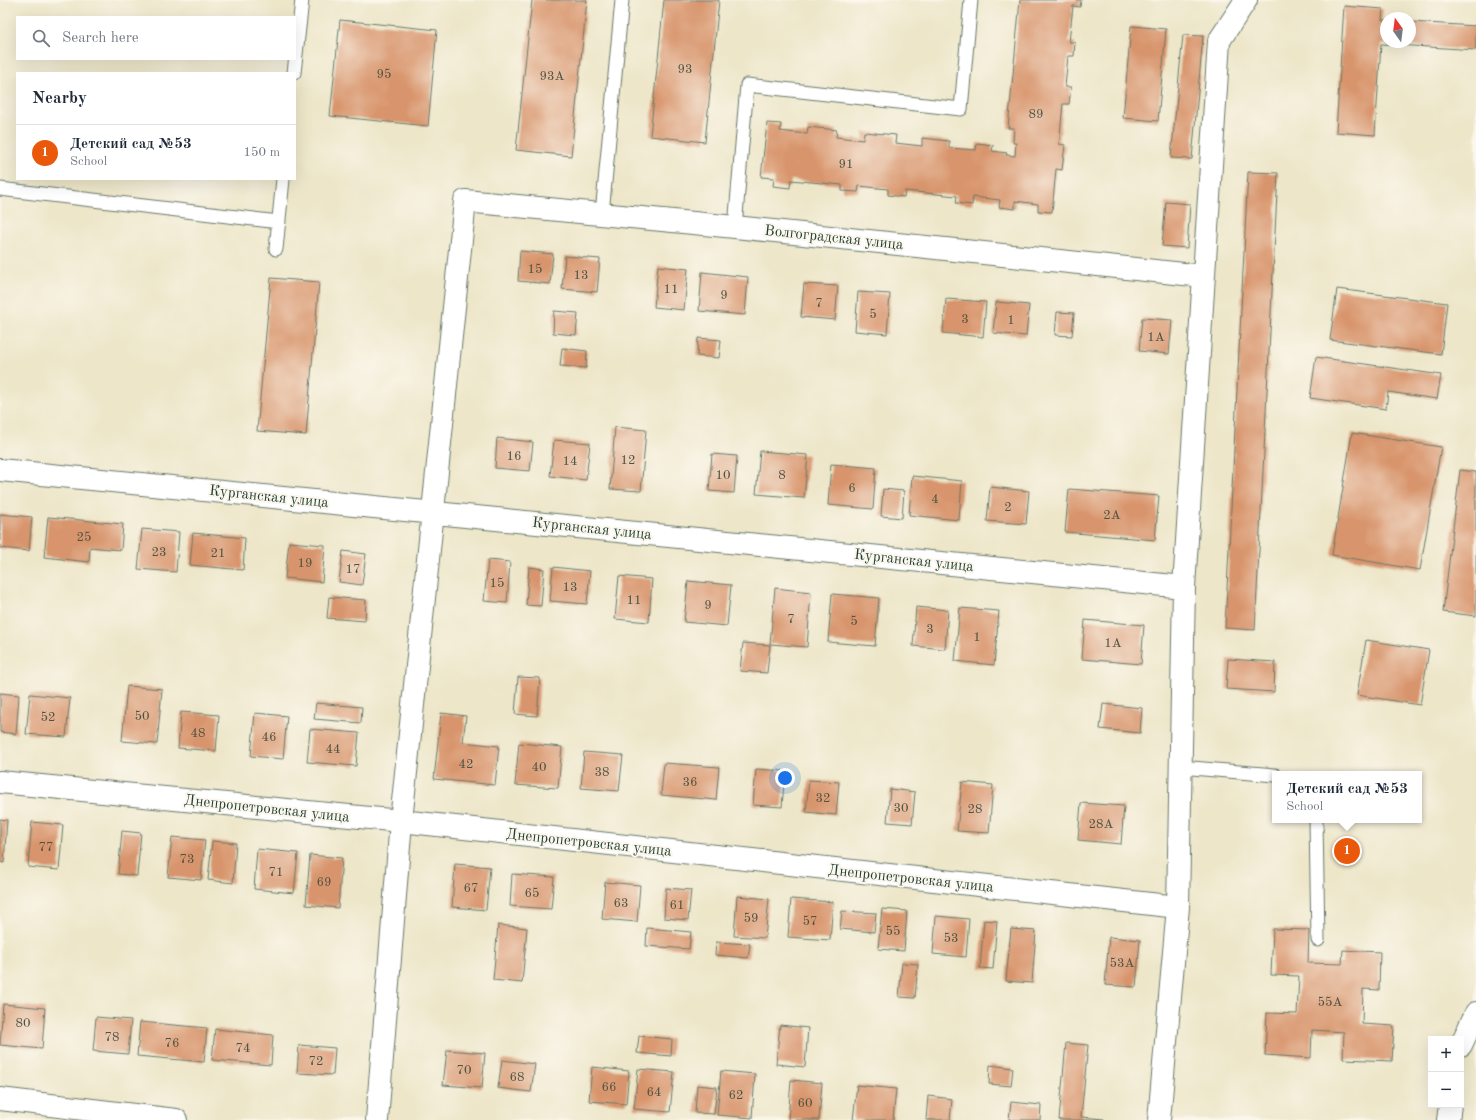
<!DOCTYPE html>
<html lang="en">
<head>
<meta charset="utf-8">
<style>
	body { margin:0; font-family:"Old Standard TT",serif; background:#f2f2f3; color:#1f2937 }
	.controls { position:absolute; right:12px; bottom:12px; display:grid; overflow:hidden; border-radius:0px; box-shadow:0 4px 16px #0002 }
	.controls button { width:36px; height:36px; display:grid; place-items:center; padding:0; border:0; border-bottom:1px solid #e0e1e3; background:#fff; color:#1f2937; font:20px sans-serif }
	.compass { position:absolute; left:1380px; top:12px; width:36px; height:36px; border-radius:50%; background:#fff; box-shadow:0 4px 16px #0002; rotate:346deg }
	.you { position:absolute; left:785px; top:778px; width:14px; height:14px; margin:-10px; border:3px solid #fff; border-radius:50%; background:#1a73e8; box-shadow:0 0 0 6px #1a73e833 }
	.badge { display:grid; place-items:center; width:26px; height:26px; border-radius:50%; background:#ea580c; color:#fff; font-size:13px; font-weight:700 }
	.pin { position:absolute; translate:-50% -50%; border:2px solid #fff; box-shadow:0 1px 4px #0006 }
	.popup { position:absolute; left:1272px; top:771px; width:150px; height:52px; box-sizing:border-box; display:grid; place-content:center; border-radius:0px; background:#fff; filter:drop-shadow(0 1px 3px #0005); font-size:13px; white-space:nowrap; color:#747a83 }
	.popup b { font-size:15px; color:#1f2937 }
	.popup::after { content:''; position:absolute; left:50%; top:100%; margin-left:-8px; border:8px solid transparent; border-top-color:#fff }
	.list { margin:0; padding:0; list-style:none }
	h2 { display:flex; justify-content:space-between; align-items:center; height:52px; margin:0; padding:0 16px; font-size:17px }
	h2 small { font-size:13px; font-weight:400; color:#747a83 }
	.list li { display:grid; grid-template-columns:26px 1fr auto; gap:12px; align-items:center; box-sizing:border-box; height:56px; padding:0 16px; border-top:1px solid #e0e1e3 }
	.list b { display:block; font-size:15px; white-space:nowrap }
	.list p { margin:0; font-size:13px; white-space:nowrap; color:#747a83 }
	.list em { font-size:13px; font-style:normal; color:#747a83 }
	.icon { flex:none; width:22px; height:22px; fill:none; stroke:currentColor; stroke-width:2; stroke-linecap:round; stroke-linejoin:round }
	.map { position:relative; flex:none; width:1476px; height:1120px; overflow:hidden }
	.search { position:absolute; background:#fff; box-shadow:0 4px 16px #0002; left:16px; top:16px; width:280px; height:44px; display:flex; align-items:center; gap:10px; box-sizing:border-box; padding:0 14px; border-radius:0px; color:#747a83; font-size:15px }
	.panel { position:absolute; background:#fff; box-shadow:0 4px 16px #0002; left:16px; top:72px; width:280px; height:108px; border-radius:0px }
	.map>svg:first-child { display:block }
</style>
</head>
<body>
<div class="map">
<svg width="1476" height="1120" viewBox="0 0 1476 1120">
	<rect width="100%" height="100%" fill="#fbf7ec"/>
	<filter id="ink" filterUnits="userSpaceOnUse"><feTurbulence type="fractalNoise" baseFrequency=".025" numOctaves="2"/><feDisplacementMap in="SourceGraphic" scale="8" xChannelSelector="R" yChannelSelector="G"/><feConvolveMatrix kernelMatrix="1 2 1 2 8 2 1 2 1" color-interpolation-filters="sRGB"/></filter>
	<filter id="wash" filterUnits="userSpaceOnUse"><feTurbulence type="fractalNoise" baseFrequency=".012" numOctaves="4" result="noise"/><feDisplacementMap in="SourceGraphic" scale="16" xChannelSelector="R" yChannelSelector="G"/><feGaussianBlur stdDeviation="0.9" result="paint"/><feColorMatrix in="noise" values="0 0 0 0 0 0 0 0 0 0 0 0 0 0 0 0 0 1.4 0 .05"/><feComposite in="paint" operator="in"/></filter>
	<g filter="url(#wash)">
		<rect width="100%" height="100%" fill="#ede6c9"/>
		<g id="blocks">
			<path fill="#d8946c" d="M 532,0 L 587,0 L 571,156 L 516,150 Z
				M 664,0 L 719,0 L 705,142 L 650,136 Z
				M 1020,0 L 1081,0 L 1080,7 L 1073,6 L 1069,42 L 1075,42 L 1074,56 L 1068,56 L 1065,87 L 1071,87 L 1069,104 L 1063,104 L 1059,144 L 1065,145 L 1062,170 L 1056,169 L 1052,212 L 1038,211 L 1038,204 L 1015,201 L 1015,209 L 999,207 L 1000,200 L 973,197 L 972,205 L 956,203 L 957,196 L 905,191 L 904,197 L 888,195 L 888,189 L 859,186 L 858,192 L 842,191 L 842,185 L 791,180 L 790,188 L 773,186 L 774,178 L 761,177 L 767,123 L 781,124 L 780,131 L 807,134 L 808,127 L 837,130 L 836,137 L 863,140 L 864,132 L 896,135 L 895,143 L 922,146 L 922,138 L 949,141 L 949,148 L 976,150 L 977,143 L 993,145 L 992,151 L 1007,153 L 1006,155 L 1015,156 L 1016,143 L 1013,143 L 1014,128 L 1008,128 Z
				M 1344,6 L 1383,9 L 1382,20 L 1386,20 L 1386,42 L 1410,42 L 1410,22 L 1476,26 L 1476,50 L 1381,44 L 1375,135 L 1336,132 Z
				M 340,20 L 437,30 L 428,126 L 330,116 Z
				M 1131,26 L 1166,29 L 1158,121 L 1123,118 Z
				M 1183,35 L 1203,36 L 1192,159 L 1171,158 Z
				M 1248,172 L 1278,173 L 1255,630 L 1225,628 Z
				M 1166,202 L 1190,204 L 1187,248 L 1162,246 Z
				M 520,251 L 553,254 L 550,284 L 518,281 Z
				M 565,256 L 600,259 L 597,292 L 562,289 Z
				M 658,266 L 688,269 L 684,310 L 654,307 Z
				M 702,272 L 748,277 L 745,315 L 699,311 Z
				M 271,278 L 319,282 L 306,435 L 257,431 Z
				M 804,284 L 838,286 L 835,320 L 801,317 Z
				M 1337,289 L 1447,303 L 1441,354 L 1330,340 Z
				M 858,292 L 890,294 L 887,334 L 855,331 Z
				M 946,299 L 986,302 L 983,337 L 943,333 Z
				M 996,302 L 1029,305 L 1026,336 L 993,333 Z
				M 554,311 L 578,313 L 576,335 L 553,333 Z
				M 1057,312 L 1074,313 L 1072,336 L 1055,335 Z
				M 1142,318 L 1172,320 L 1169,354 L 1139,351 Z
				M 698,338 L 721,340 L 719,358 L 697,356 Z
				M 562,348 L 587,351 L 586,368 L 560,366 Z
				M 1316,357 L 1441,375 L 1437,399 L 1388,392 L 1386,409 L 1310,398 Z
				M 615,427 L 646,430 L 641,491 L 610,489 Z
				M 1352,433 L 1441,447 L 1420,570 L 1332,555 Z
				M 497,438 L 533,442 L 530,471 L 495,468 Z
				M 554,440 L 590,443 L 586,480 L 550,476 Z
				M 760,451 L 808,455 L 804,498 L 756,494 Z
				M 712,454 L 737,456 L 734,493 L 709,491 Z
				M 831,464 L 876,468 L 873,509 L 828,505 Z
				M 1460,470 L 1476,472 L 1476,616 L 1443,612 Z
				M 912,476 L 962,481 L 959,520 L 909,515 Z
				M 990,487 L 1029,491 L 1026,524 L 987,521 Z
				M 883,489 L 904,491 L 902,518 L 881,516 Z
				M 1069,489 L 1159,496 L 1155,540 L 1065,532 Z
				M 0,514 L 32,517 L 29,551 L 0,548 Z
				M 48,517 L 123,524 L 121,550 L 90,547 L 89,562 L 44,557 Z
				M 142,529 L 179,532 L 176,572 L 138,569 Z
				M 193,533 L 245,538 L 243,570 L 190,565 Z
				M 289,542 L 325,545 L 322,582 L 285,578 Z
				M 343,551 L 366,554 L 362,585 L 339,582 Z
				M 488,560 L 510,562 L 507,603 L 484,601 Z
				M 529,567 L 544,569 L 541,606 L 526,605 Z
				M 553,567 L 590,571 L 587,604 L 550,601 Z
				M 619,576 L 652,579 L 649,622 L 615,619 Z
				M 688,581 L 731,585 L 727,626 L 684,622 Z
				M 775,588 L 811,592 L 807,647 L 770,644 Z
				M 832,594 L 879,598 L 875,646 L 828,642 Z
				M 329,597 L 366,600 L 365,621 L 327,618 Z
				M 916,607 L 948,610 L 945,649 L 913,646 Z
				M 960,608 L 999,611 L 994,665 L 955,661 Z
				M 1085,620 L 1144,625 L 1141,664 L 1082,659 Z
				M 1366,640 L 1429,650 L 1420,705 L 1357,695 Z
				M 743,643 L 770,645 L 767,673 L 740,671 Z
				M 1228,659 L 1275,662 L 1274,692 L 1226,689 Z
				M 518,677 L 540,678 L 537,716 L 515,714 Z
				M 127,686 L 162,689 L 157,744 L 122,741 Z
				M 0,693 L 19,695 L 16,734 L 0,732 Z
				M 30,694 L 70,698 L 66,737 L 26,734 Z
				M 316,703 L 362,707 L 361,723 L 314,719 Z
				M 1103,704 L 1142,708 L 1140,733 L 1100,729 Z
				M 181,712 L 219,715 L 216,751 L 178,748 Z
				M 255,713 L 287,716 L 283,759 L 251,756 Z
				M 441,713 L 466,716 L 463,742 L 499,746 L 495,785 L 434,779 Z
				M 310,729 L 359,733 L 356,766 L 307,762 Z
				M 519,743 L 562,747 L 558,788 L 515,785 Z
				M 584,752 L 623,755 L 619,791 L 581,788 Z
				M 664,763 L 719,767 L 716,800 L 661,795 Z
				M 756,769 L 785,771 L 782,807 L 753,805 Z
				M 809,780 L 839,782 L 836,815 L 806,812 Z
				M 962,782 L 993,785 L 989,833 L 957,831 Z
				M 890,789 L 915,792 L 912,824 L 887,822 Z
				M 1081,803 L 1124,806 L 1121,844 L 1078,840 Z
				M 0,819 L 7,820 L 4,863 L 0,862 Z
				M 32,822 L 63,825 L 59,870 L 28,867 Z
				M 122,831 L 141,833 L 137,876 L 118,874 Z
				M 172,837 L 205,840 L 201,880 L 168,877 Z
				M 212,841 L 236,843 L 233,883 L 208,880 Z
				M 257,849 L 298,853 L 294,893 L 254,889 Z
				M 310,855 L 342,858 L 338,908 L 306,905 Z
				M 455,864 L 490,867 L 486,910 L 452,907 Z
				M 512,874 L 554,877 L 551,909 L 510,906 Z
				M 605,882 L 640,885 L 637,922 L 602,919 Z
				M 666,888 L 691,890 L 688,920 L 664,918 Z
				M 737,896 L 769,899 L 765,938 L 734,936 Z
				M 791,899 L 833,902 L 830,940 L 788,937 Z
				M 882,909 L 907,911 L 904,951 L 878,949 Z
				M 842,911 L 876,913 L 874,932 L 840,929 Z
				M 936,916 L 969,919 L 966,957 L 933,954 Z
				M 984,920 L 997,921 L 993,969 L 980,968 Z
				M 498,925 L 527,928 L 522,983 L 493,980 Z
				M 647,928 L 691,932 L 689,949 L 646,946 Z
				M 1011,929 L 1036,931 L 1032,983 L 1006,981 Z
				M 1273,929 L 1309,930 L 1308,963 L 1342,964 L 1343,950 L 1380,952 L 1379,990 L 1363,989 L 1362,1024 L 1394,1026 L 1392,1061 L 1343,1059 L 1344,1032 L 1312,1030 L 1311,1058 L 1265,1055 L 1267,1013 L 1297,1014 L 1299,976 L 1271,975 Z
				M 1109,937 L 1140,940 L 1136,987 L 1105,985 Z
				M 716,942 L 750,944 L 748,958 L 715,955 Z
				M 902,963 L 918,964 L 915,998 L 899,997 Z
				M 3,1004 L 45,1008 L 42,1049 L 0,1045 Z
				M 96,1017 L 131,1020 L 128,1054 L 93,1051 Z
				M 140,1022 L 207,1028 L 204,1062 L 137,1056 Z
				M 780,1025 L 808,1028 L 805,1067 L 776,1064 Z
				M 215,1029 L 273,1035 L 271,1065 L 212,1060 Z
				M 639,1036 L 672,1039 L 671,1056 L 637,1053 Z
				M 1066,1043 L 1088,1045 L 1081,1117 L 1104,1119 L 1104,1120 L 1059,1120 Z
				M 299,1045 L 335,1048 L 333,1075 L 297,1073 Z
				M 447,1050 L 485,1053 L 482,1088 L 443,1085 Z
				M 502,1060 L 535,1064 L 531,1092 L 498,1088 Z
				M 990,1065 L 1013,1068 L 1011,1086 L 989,1084 Z
				M 592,1067 L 629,1071 L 626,1104 L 589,1101 Z
				M 638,1069 L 674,1072 L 670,1112 L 634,1109 Z
				M 721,1071 L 755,1074 L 752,1118 L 717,1115 Z
				M 791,1080 L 822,1083 L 819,1120 L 788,1120 Z
				M 697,1085 L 717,1087 L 714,1114 L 695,1113 Z
				M 857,1085 L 896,1089 L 893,1120 L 853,1120 Z
				M 928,1096 L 952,1099 L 950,1120 L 926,1120 Z
				M 1011,1102 L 1041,1105 L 1040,1120 L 1009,1120 Z"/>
		</g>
	</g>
	<g filter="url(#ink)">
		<use href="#blocks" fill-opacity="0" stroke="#677868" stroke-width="1"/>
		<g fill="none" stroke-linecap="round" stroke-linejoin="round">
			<g stroke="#677868" stroke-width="15">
				<path id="service" d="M 294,73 L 302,0
					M 0,189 L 279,222
					M 602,214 L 622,0
					M 735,227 L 747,85 L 961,109 L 971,0
					M 276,249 L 283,179
					M 1180,767 L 1275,775
					M 1316,820 L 1318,940"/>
			</g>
			<g stroke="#677868" stroke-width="24">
				<path id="minor" d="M 0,470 L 1184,587
					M 0,782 L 401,821 L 1178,907
					M 1461,1045 L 1476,1013
					M 0,1099 L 176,1120
					M 377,1120 L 401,821 L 465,201 L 735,227 L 1203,276
					M 1159,1120 L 1178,907 L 1184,587 L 1219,41 L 1246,0
					M 1448,1120 L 1450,1105"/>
			</g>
			<use href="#service" stroke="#fff" stroke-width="13"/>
			<use href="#minor" stroke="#fff" stroke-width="22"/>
		</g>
	</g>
	<g text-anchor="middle" stroke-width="4" stroke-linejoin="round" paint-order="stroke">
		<g font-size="13" fill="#4d5342">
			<text x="685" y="73">93</text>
			<text x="384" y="78">95</text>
			<text x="552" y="80">93А</text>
			<text x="1036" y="118">89</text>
			<text x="846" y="168">91</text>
			<text x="535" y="273">15</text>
			<text x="581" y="279">13</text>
			<text x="671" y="293">11</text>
			<text x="724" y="299">9</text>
			<text x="819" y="307">7</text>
			<text x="873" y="318">5</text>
			<text x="965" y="323">3</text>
			<text x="1011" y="324">1</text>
			<text x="1156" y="341">1А</text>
			<text x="514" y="460">16</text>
			<text x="628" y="464">12</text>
			<text x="570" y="465">14</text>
			<text x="723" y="479">10</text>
			<text x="782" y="479">8</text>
			<text x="852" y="492">6</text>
			<text x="935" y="503">4</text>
			<text x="1008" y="511">2</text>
			<text x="1112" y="519">2А</text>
			<text x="84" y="541">25</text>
			<text x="159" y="556">23</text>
			<text x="218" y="557">21</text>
			<text x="305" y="567">19</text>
			<text x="353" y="573">17</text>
			<text x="497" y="587">15</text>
			<text x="570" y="591">13</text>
			<text x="634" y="604">11</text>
			<text x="708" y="609">9</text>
			<text x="791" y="623">7</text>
			<text x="854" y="625">5</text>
			<text x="930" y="633">3</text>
			<text x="977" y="641">1</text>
			<text x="1113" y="647">1А</text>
			<text x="142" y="720">50</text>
			<text x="48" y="721">52</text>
			<text x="198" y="737">48</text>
			<text x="269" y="741">46</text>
			<text x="333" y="753">44</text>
			<text x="466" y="768">42</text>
			<text x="539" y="771">40</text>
			<text x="602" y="776">38</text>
			<text x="690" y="786">36</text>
			<text x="823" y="802">32</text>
			<text x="901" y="812">30</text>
			<text x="975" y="813">28</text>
			<text x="1101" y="828">28А</text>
			<text x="46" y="851">77</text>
			<text x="187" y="863">73</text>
			<text x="276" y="876">71</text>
			<text x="324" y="886">69</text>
			<text x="471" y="892">67</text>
			<text x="532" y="897">65</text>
			<text x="621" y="907">63</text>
			<text x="677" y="909">61</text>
			<text x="751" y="922">59</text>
			<text x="810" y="925">57</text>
			<text x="893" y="935">55</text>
			<text x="951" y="942">53</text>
			<text x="1122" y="967">53А</text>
			<text x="1330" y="1006">55А</text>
			<text x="23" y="1027">80</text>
			<text x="112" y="1041">78</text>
			<text x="172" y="1047">76</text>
			<text x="243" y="1052">74</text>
			<text x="316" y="1065">72</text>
			<text x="464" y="1074">70</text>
			<text x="517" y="1081">68</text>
			<text x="609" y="1091">66</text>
			<text x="654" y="1096">64</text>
			<text x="736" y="1099">62</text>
			<text x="805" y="1107">60</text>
		</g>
		<g font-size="15" fill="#1f3d34" stroke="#fbf7ec">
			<text transform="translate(834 237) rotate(6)" y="5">Волгоградская улица</text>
			<text transform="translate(269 496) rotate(6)" y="5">Курганская улица</text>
			<text transform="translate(592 528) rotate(6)" y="5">Курганская улица</text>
			<text transform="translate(914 560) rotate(6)" y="5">Курганская улица</text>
			<text transform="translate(267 808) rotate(6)" y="5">Днепропетровская улица</text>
			<text transform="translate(589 842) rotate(6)" y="5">Днепропетровская улица</text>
			<text transform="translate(911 878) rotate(6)" y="5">Днепропетровская улица</text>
		</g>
	</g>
</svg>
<div class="controls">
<button>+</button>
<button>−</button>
</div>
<svg class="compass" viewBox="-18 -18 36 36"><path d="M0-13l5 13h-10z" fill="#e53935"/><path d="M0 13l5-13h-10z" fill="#747a83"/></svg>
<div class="you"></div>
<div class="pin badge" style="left:1347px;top:851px">1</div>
<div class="popup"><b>Детский сад №53</b>School</div>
<div class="search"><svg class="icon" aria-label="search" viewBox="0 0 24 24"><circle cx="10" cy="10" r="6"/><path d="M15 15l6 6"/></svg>Search here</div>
<section class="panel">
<h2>Nearby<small></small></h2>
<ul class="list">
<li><span class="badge">1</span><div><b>Детский сад №53</b><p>School</p></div><em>150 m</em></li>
</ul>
</section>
</div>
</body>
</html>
